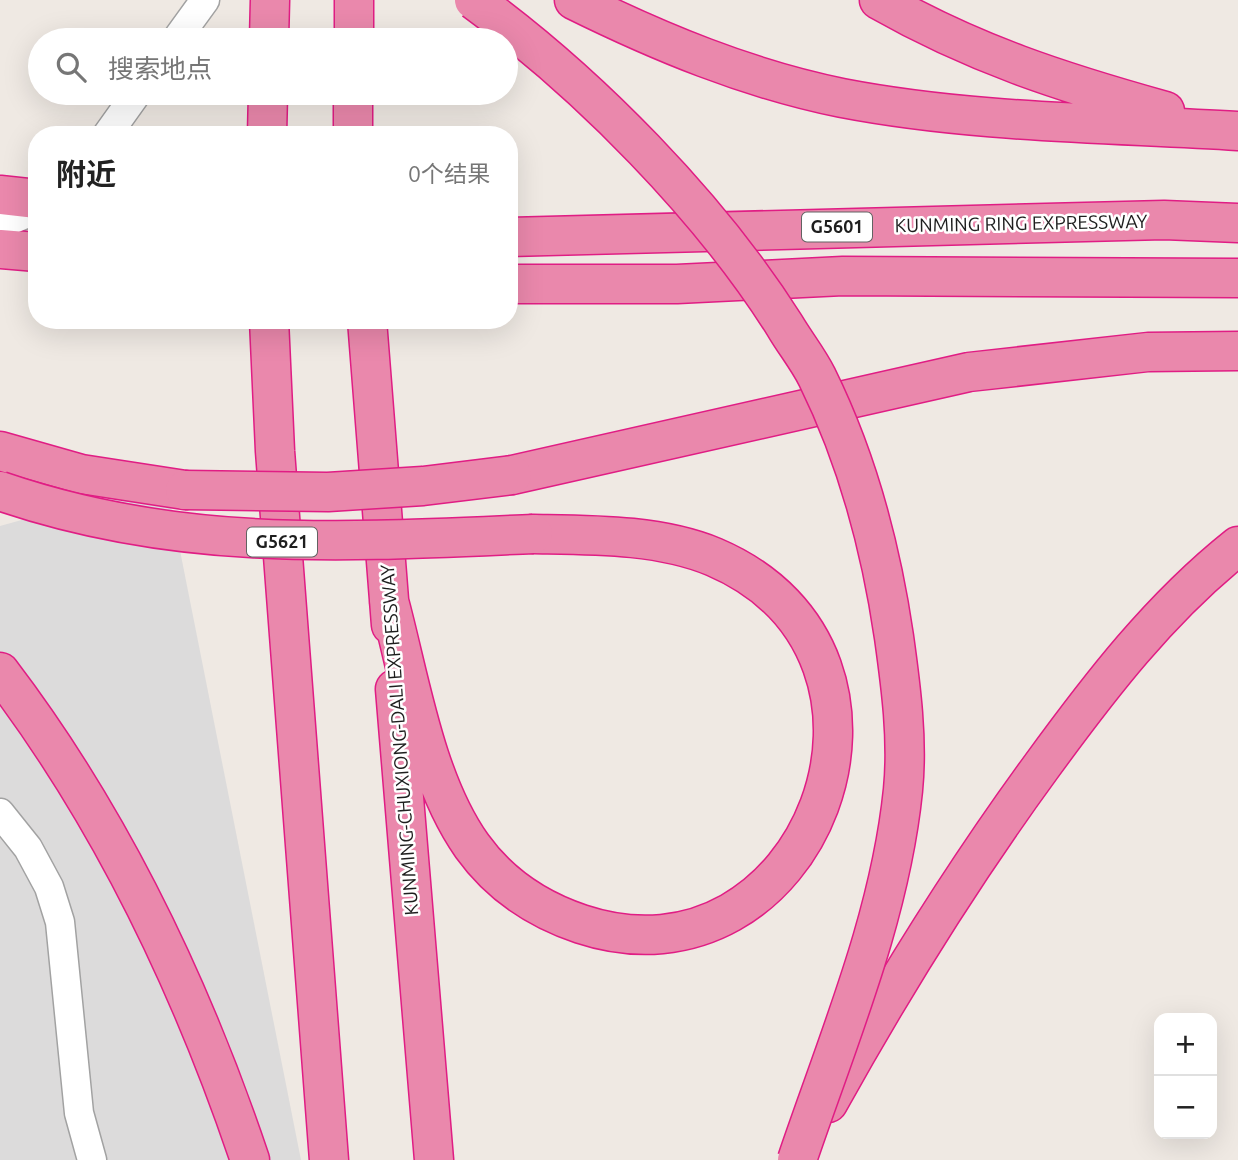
<!DOCTYPE html>
<html lang="zh">
<head>
<meta charset="utf-8">
<style>
	body { margin:0; font-family:Ubuntu,"Noto Sans SC",sans-serif; background:#f2f2f2; color:#222 }
	.controls { position:absolute; right:21px; bottom:21px; display:grid; overflow:hidden; border-radius:14px; box-shadow:0 7px 28px #0002 }
	.controls button { width:63px; height:63px; display:grid; place-items:center; padding:0; border:0; border-bottom:2px solid #e0e0e0; background:#fff; color:#222; font:35px sans-serif }
	.list { margin:0; padding:0; list-style:none }
	h2 { display:flex; justify-content:space-between; align-items:center; height:91px; margin:0; padding:0 28px; font-size:30px }
	h2 small { font-size:23px; font-weight:400; color:#767676 }
	.icon { flex:none; width:38px; height:38px; fill:none; stroke:currentColor; stroke-width:2; stroke-linecap:round; stroke-linejoin:round }
	.map { position:relative; flex:none; width:1238px; height:1160px; overflow:hidden }
	.search { position:absolute; background:#fff; box-shadow:0 7px 28px #0002; left:28px; top:28px; width:490px; height:77px; display:flex; align-items:center; gap:18px; box-sizing:border-box; padding:0 24px; border-radius:38px; color:#767676; font-size:26px }
	.panel { position:absolute; background:#fff; box-shadow:0 7px 28px #0002; left:28px; top:126px; width:490px; height:203px; border-radius:28px }
	.map>svg:first-child { display:block }
</style>
</head>
<body>
<div class="map">
<svg width="1238" height="1160" viewBox="0 0 1238 1160">
	<rect width="100%" height="100%" fill="#efe9e3"/>
	<path fill="#dcdbdb" d="M 166,480 L 301,1160 L 0,1160 L 0,526 Z"/>
	<g fill="none" stroke-linecap="round" stroke-linejoin="round">
		<g stroke="#a2a2a2" stroke-width="31">
			<path id="minor" d="M 176,40 L 205,0
				M 107,135 L 137,93
				M 0,225 L 37,209
				M 0,813 L 28,848 L 49,887 L 60,922 L 79,1113 L 92,1160"/>
		</g>
		<g stroke="#e01d84" stroke-width="41">
			<path id="highway" d="M 574,0 C 659,42 748,79 842,98 C 972,123 1106,123 1238,131
				M 879,0 C 974,54 1061,82 1165,111
				M 269,40 L 270,0
				M 354,40 L 354,0
				M 267,135 L 268,93
				M 353,135 L 353,93
				M 0,195 L 37,199
				M 509,237 L 1164,220 L 1238,223
				M 0,249 L 37,252
				M 509,284 L 677,284 L 843,276 L 1238,278
				M 269,320 L 275,451 L 329,1160
				M 367,320 L 391,625
				M 0,451 L 81,474 L 185,490
				M 512,475 L 969,372 L 1148,352 L 1238,351
				M 389,601 C 410,679 425,780 472,846 C 500,885 536,909 581,924 C 810,1000 943,655 714,557 C 659,534 591,535 533,534
				M 0,672 C 112,819 191,985 250,1160
				M 395,689 L 434,1160
				M 828,1103 C 893,986 962,875 1041,767 C 1100,686 1160,608 1238,546"/>
		</g>
		<use href="#minor" stroke="#fff" stroke-width="28"/>
		<use href="#highway" stroke="#ea88ac" stroke-width="38"/>
		<g stroke="#e01d84" stroke-width="41" stroke-linecap="butt">
			<path id="highway-bridge" d="M 474,0 C 588,83 710,207 785,326 C 795,343 808,359 817,377 C 857,458 881,548 894,637 C 901,687 908,740 903,790 C 890,918 838,1039 797,1160
				M 185,490 L 328,492 L 423,486 L 512,475
				M 0,491 C 180,553 347,542 533,534"/>
		</g>
		<use href="#highway-bridge" stroke="#ea88ac" stroke-width="38"/>
	</g>
	<g text-anchor="middle" stroke-width="5" stroke-linejoin="round" paint-order="stroke">
		<g fill="#fff" stroke="#626262" stroke-width="2">
			<rect x="802" y="212.5" width="70" height="29" rx="5"/>
			<rect x="247" y="527.5" width="70" height="29" rx="5"/>
		</g>
		<g font-size="18" font-weight="bold" fill="#1e1e1e">
			<text x="837" y="233">G5601</text>
			<text x="282" y="548">G5621</text>
		</g>
		<g font-size="19" fill="#1e1e1e" stroke="#fff">
			<text transform="translate(1021 223) rotate(-1)" y="7">KUNMING RING EXPRESSWAY</text>
			<text transform="translate(399 740) rotate(-94)" y="7">KUNMING-CHUXIONG-DALI EXPRESSWAY</text>
		</g>
	</g>
</svg>
<div class="controls">
<button>+</button>
<button>−</button>
</div>
<div class="search"><svg class="icon" aria-label="search" viewBox="0 0 24 24"><circle cx="10" cy="10" r="6"/><path d="M15 15l6 6"/></svg>搜索地点</div>
<section class="panel">
<h2>附近<small>0个结果</small></h2>
<ul class="list">
</ul>
</section>
</div>
</body>
</html>
